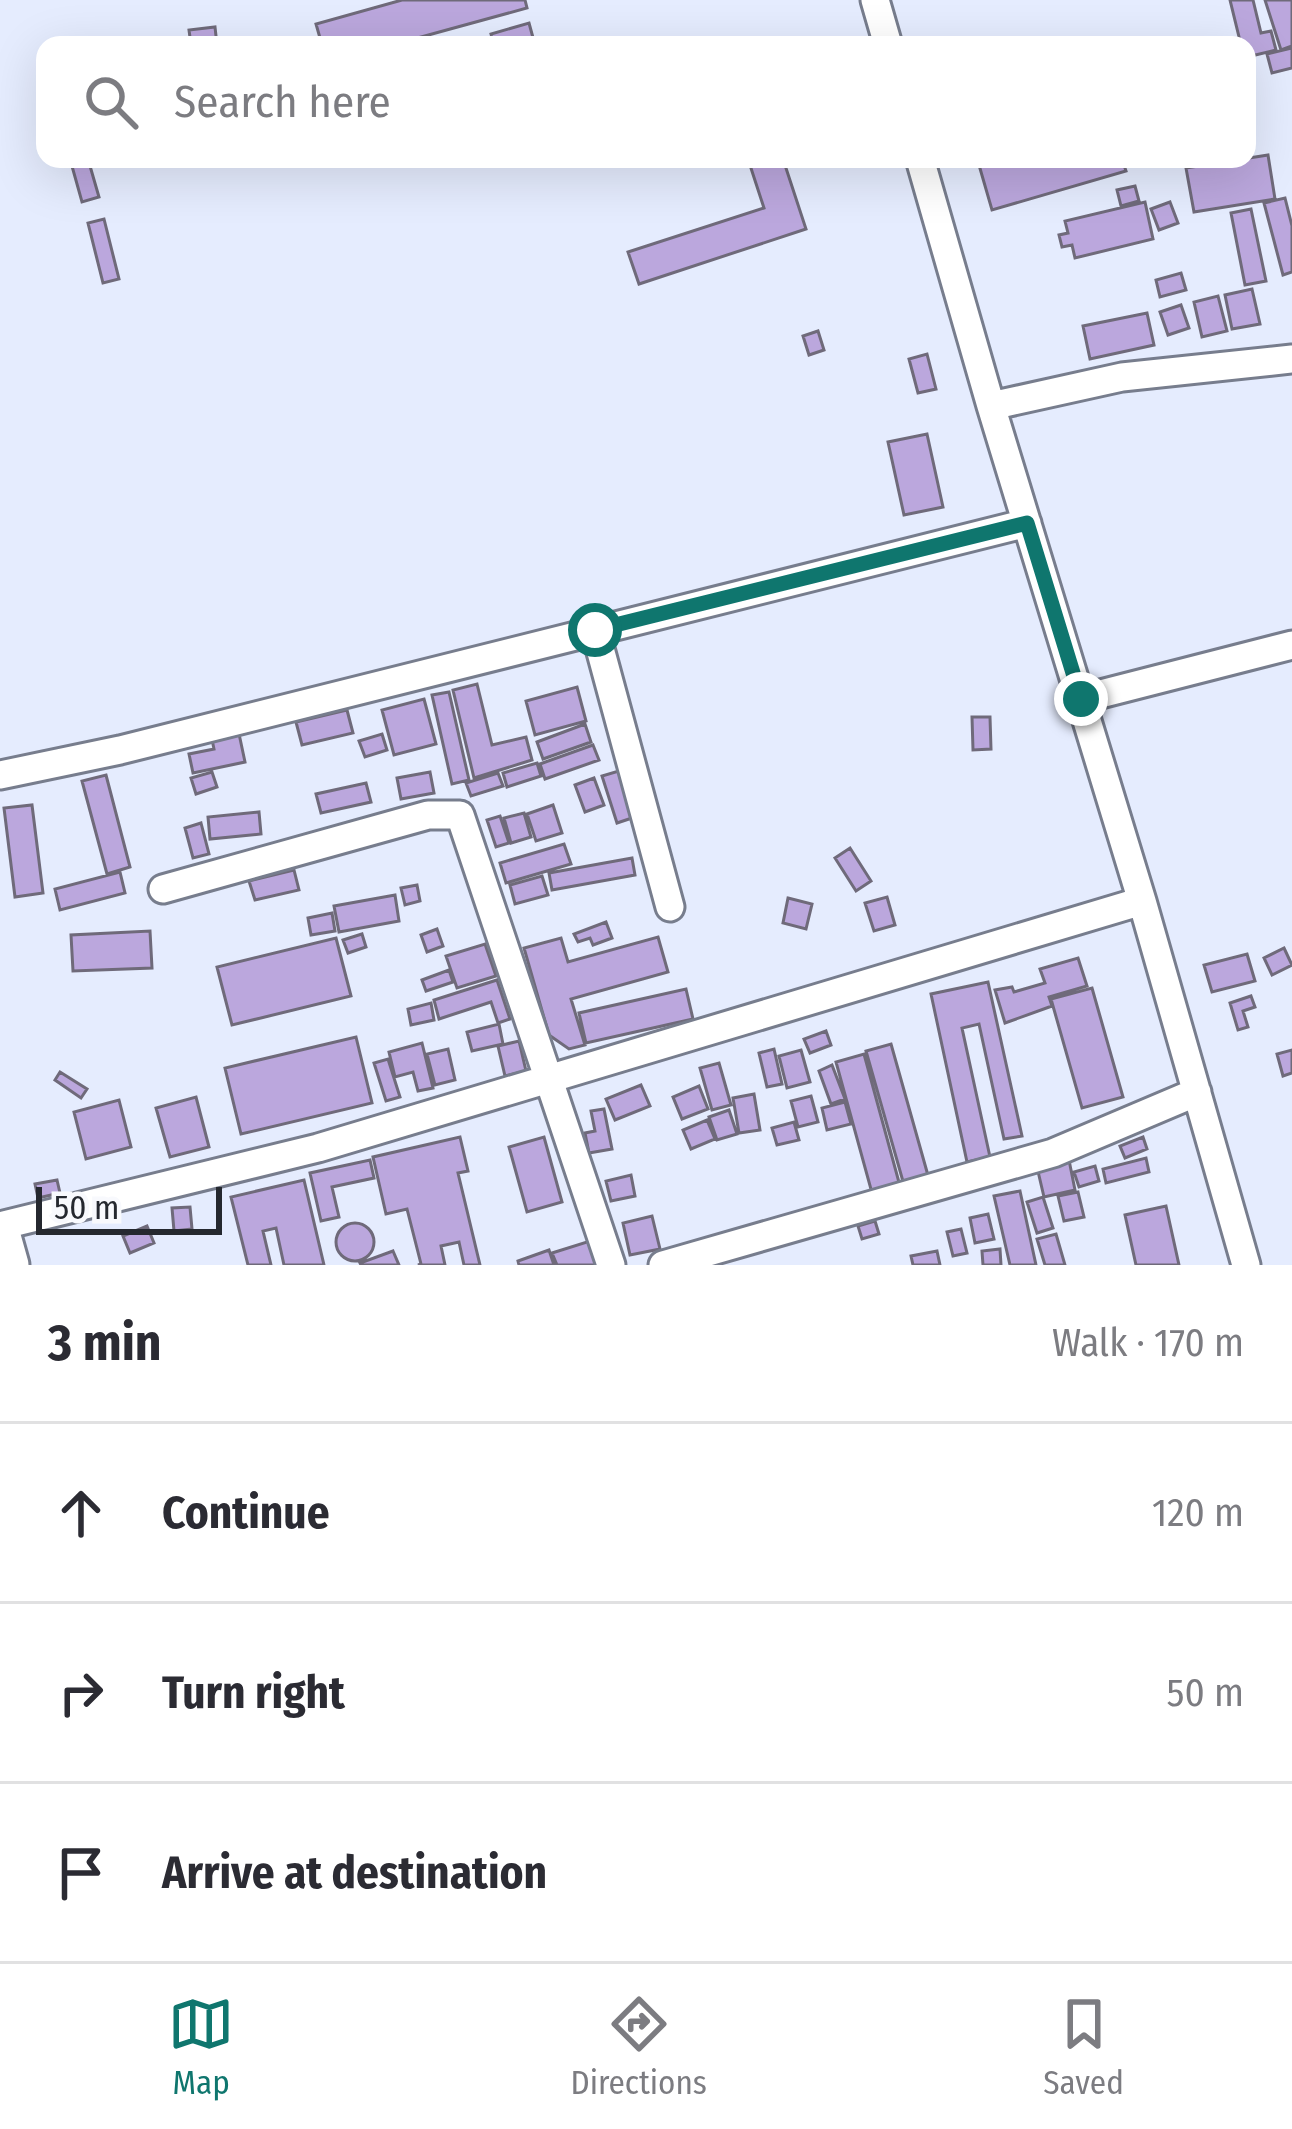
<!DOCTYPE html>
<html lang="en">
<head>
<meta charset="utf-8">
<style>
	body { margin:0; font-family:"Fira Sans Condensed",sans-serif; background:#f2f2f3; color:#2b2b33 }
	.scale { position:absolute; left:36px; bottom:30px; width:186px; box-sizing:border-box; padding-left:12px; border:6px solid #25282f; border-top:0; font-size:33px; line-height:42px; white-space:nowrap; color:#25282f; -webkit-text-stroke:9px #f8f9fd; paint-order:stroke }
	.stop { position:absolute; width:36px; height:36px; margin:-27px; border:9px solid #0f766e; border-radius:50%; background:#fff }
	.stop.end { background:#0f766e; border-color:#fff; box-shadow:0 3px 12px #0008 }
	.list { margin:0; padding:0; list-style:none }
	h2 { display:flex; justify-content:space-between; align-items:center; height:156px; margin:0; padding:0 48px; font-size:51px }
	h2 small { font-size:39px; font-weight:400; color:#7c7c81 }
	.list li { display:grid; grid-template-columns:78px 1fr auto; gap:36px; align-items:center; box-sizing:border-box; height:180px; padding:0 48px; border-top:3px solid #e1e1e2 }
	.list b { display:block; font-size:45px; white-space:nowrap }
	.list em { font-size:39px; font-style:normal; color:#7c7c81 }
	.icon { flex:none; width:66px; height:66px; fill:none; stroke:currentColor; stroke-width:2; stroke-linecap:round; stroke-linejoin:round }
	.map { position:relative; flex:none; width:1292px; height:1265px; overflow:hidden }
	.search { position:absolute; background:#fff; box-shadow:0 12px 48px #0002; left:36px; right:36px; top:36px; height:132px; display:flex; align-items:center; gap:30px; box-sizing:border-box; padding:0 42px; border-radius:24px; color:#7c7c81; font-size:45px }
	.sheet { height:696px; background:#fff }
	nav { display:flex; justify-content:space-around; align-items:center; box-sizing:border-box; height:168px; border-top:3px solid #e1e1e2; background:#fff; font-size:33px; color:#7c7c81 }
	nav a { display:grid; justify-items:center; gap:6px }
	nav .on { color:#0f766e }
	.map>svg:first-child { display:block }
</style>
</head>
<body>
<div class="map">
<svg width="1292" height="1265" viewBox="0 0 1292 1265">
	<rect width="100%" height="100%" fill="#e5ecfe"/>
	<path fill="#bba7dd" stroke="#6f6a7a" stroke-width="3" d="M 402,0 L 525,0 L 527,8 L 392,45 L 322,45 L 316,24 Z
		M 1230,0 L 1253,0 L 1261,33 L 1271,31 L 1276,50 L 1247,57 L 1247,45 L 1241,45 Z
		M 1265,0 L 1292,0 L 1292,46 L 1281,50 Z
		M 529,23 L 535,45 L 494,45 L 491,34 Z
		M 215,27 L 217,45 L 191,45 L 189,30 Z
		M 1292,48 L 1292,68 L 1272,73 L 1267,54 Z
		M 1268,155 L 1275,199 L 1194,212 L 1186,168 Z
		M 70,159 L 88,159 L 99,197 L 82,202 Z
		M 748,159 L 783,159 L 806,229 L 639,284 L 628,252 L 764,208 Z
		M 999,159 L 1122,159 L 1126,171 L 992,210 L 979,165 Z
		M 1135,186 L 1139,201 L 1121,206 L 1117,190 Z
		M 1285,198 L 1292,226 L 1292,272 L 1283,275 L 1264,203 Z
		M 1145,202 L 1153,239 L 1075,258 L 1072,245 L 1062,247 L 1059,235 L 1068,233 L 1065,221 Z
		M 1170,202 L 1178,223 L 1159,230 L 1151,209 Z
		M 1251,209 L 1266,281 L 1245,285 L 1231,213 Z
		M 104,219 L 119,279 L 103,283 L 88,223 Z
		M 1181,273 L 1186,290 L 1160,297 L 1156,280 Z
		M 1252,289 L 1260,324 L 1232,329 L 1225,295 Z
		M 1218,296 L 1227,331 L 1202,337 L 1194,302 Z
		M 1181,305 L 1189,328 L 1168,335 L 1160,312 Z
		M 1147,313 L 1154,345 L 1090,359 L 1083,326 Z
		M 818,331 L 824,350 L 809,355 L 803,336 Z
		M 927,354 L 936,389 L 918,393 L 909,359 Z
		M 927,434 L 943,507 L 904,515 L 888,442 Z
		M 477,684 L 492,745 L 526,737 L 532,760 L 474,778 L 453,690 Z
		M 577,687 L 586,721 L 535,735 L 526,701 Z
		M 449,692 L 469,780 L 452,784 L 432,695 Z
		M 424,699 L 436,744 L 394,755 L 382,710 Z
		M 347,710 L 353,733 L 302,745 L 296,722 Z
		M 972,717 L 990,717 L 991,749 L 973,750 Z
		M 585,724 L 591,742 L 543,759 L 537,742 Z
		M 238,729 L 245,762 L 193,773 L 189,754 L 214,749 L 211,735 Z
		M 382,734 L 387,750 L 365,757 L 359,741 Z
		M 593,745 L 599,760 L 545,779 L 540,764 Z
		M 537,763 L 541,776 L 507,787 L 503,773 Z
		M 622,770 L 638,816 L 617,823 L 602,776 Z
		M 212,772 L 217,787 L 196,794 L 191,778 Z
		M 430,772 L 434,793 L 401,799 L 397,778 Z
		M 498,773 L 503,786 L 471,796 L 466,783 Z
		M 106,775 L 130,867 L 107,874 L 82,781 Z
		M 594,778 L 604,805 L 585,812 L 575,785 Z
		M 366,783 L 371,802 L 321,813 L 316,794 Z
		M 32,805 L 43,893 L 15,897 L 4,808 Z
		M 553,805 L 562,833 L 536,841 L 527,814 Z
		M 259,812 L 261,834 L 210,839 L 208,817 Z
		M 524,813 L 531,837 L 511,843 L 504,818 Z
		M 500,816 L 509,843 L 496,847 L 487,820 Z
		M 201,823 L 209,854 L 193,858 L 185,828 Z
		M 564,844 L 571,864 L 506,883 L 500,863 Z
		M 850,848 L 871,881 L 856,891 L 835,858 Z
		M 632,858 L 635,875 L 552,890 L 549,873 Z
		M 294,870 L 299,890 L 255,900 L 249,881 Z
		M 120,872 L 125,893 L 60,910 L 55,889 Z
		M 542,876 L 548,895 L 515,904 L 510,885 Z
		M 417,885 L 420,901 L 405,905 L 401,888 Z
		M 395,895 L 399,921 L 339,932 L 334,906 Z
		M 887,897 L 895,925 L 874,931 L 865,903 Z
		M 788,898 L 812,904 L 806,929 L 783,923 Z
		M 332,913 L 335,931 L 311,935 L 308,918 Z
		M 606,922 L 612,938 L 593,945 L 590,938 L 578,942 L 574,934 Z
		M 437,929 L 443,946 L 427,952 L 421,935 Z
		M 150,931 L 152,968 L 73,971 L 71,935 Z
		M 362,934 L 366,947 L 348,953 L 343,940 Z
		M 658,937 L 668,972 L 571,999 L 585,1045 L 569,1049 L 549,1035 L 524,948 L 561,938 L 568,962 Z
		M 336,938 L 351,996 L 232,1025 L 217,967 Z
		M 485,944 L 496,976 L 457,988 L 446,956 Z
		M 1284,948 L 1292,965 L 1272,975 L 1264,958 Z
		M 1247,954 L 1255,981 L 1212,992 L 1204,965 Z
		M 1078,958 L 1087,986 L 1049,997 L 1052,1006 L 1005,1023 L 995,990 L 1012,987 L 1014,992 L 1045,983 L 1040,969 Z
		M 449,970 L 453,982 L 426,991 L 422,980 Z
		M 497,980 L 510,1019 L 498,1023 L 491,1002 L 439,1019 L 434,1000 Z
		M 988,982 L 1022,1136 L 1004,1139 L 979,1024 L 962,1028 L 990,1157 L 967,1162 L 931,994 Z
		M 1092,988 L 1123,1097 L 1082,1108 L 1051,999 Z
		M 686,989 L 693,1019 L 586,1043 L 579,1013 Z
		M 1251,996 L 1255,1007 L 1243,1011 L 1248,1027 L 1238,1030 L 1230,1003 Z
		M 431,1003 L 434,1020 L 411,1025 L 408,1009 Z
		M 499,1024 L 503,1044 L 472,1051 L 467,1032 Z
		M 826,1031 L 831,1045 L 810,1053 L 804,1039 Z
		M 356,1037 L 372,1103 L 241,1134 L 225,1068 Z
		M 519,1041 L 526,1071 L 505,1076 L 498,1046 Z
		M 422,1043 L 433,1088 L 418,1091 L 413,1072 L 395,1077 L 389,1052 Z
		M 891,1044 L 929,1179 L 904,1185 L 866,1051 Z
		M 448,1049 L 455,1080 L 435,1085 L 427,1054 Z
		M 774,1049 L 782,1084 L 767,1087 L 759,1053 Z
		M 801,1050 L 810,1082 L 787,1088 L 779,1056 Z
		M 1292,1050 L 1292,1073 L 1283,1076 L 1277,1054 Z
		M 864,1054 L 900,1186 L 872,1193 L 836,1062 Z
		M 388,1059 L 400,1097 L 386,1101 L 374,1063 Z
		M 719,1063 L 731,1105 L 712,1110 L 700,1068 Z
		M 832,1065 L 845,1099 L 831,1104 L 819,1071 Z
		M 60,1072 L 87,1089 L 81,1098 L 55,1080 Z
		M 641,1085 L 650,1106 L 615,1120 L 606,1099 Z
		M 699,1086 L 708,1109 L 682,1119 L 673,1097 Z
		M 754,1094 L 760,1130 L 739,1133 L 733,1098 Z
		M 811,1096 L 818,1122 L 798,1127 L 791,1101 Z
		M 196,1097 L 209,1147 L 170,1157 L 156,1108 Z
		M 119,1100 L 131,1147 L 86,1159 L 74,1112 Z
		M 845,1102 L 851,1124 L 827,1130 L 822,1108 Z
		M 604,1109 L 612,1149 L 589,1153 L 585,1133 L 595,1131 L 591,1111 Z
		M 729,1110 L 737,1134 L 717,1140 L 709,1117 Z
		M 707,1120 L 715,1139 L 691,1149 L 683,1130 Z
		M 794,1122 L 799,1140 L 777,1145 L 772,1128 Z
		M 460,1137 L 468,1171 L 458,1173 L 480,1265 L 464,1265 L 459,1242 L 441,1246 L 445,1265 L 418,1265 L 421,1264 L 407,1209 L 386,1214 L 373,1157 Z
		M 544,1137 L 562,1202 L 527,1212 L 509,1147 Z
		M 1143,1137 L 1147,1149 L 1125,1158 L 1120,1146 Z
		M 1146,1158 L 1149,1172 L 1106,1183 L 1103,1169 Z
		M 370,1160 L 374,1178 L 332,1187 L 339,1217 L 321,1221 L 310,1173 Z
		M 1069,1160 L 1075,1190 L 1044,1197 L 1037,1167 Z
		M 1095,1166 L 1099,1181 L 1079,1187 L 1074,1172 Z
		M 631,1175 L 635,1196 L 611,1201 L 606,1181 Z
		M 57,1180 L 60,1193 L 38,1198 L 35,1184 Z
		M 304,1180 L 324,1265 L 284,1265 L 276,1228 L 263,1231 L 271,1265 L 248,1265 L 231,1197 Z
		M 1020,1191 L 1036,1265 L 1010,1265 L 994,1196 Z
		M 1078,1192 L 1084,1217 L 1064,1221 L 1058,1196 Z
		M 1043,1197 L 1053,1228 L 1037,1233 L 1027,1202 Z
		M 1166,1206 L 1179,1265 L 1136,1265 L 1125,1215 Z
		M 190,1207 L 192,1229 L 174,1231 L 172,1208 Z
		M 988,1214 L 994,1239 L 975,1243 L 970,1218 Z
		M 652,1216 L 660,1249 L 630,1255 L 623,1223 Z
		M 875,1221 L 879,1234 L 862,1239 L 858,1226 Z
		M336 1242a19 19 0 1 1 38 0a19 19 0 1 1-38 0Z
		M 147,1226 L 154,1243 L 130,1253 L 123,1236 Z
		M 961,1229 L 967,1253 L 953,1256 L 947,1232 Z
		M 1056,1234 L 1065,1265 L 1045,1265 L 1037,1239 Z
		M 590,1241 L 598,1265 L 557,1265 L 552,1253 Z
		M 1000,1249 L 1001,1265 L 983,1265 L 982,1251 Z
		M 549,1250 L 554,1265 L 519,1265 L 518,1261 Z
		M 393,1251 L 399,1265 L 361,1265 L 360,1263 Z
		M 937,1251 L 940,1265 L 913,1265 L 911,1256 Z"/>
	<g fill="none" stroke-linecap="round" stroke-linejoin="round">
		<g stroke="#777d8d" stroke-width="33">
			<path id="minor" d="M 875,0 L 888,45
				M 920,159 L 991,406 L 1142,901 L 1246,1265
				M 991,406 L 1122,377 L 1292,359
				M 595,630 L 670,907
				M 1081,699 L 1292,645
				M 0,775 L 120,750 L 1027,523
				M 163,889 L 428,815 L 460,815 L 611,1265
				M 0,1226 L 318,1148 L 1142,901
				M 663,1265 L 1053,1153 L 1197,1092"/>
		</g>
		<g stroke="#777d8d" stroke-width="45">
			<path id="highway" d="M 0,1233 L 9,1265"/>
		</g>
		<use href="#minor" stroke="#fff" stroke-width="27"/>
		<use href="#highway" stroke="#fff" stroke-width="39"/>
	</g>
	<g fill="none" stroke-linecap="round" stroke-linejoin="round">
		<path stroke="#0f766e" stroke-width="15" d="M 595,630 L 1027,523 L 1081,699"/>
	</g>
</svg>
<div class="scale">50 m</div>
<div class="stop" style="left:595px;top:630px"></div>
<div class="stop end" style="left:1081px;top:699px"></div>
<div class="search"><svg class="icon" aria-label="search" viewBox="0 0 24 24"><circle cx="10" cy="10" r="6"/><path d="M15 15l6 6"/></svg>Search here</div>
</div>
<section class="sheet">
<h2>3 min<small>Walk · 170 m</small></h2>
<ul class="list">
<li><svg class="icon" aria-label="ahead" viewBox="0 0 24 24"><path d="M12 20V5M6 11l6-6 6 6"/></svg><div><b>Continue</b></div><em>120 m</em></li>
<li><svg class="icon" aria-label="right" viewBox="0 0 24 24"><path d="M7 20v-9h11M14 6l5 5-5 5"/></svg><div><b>Turn right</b></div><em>50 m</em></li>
<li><svg class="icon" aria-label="arrive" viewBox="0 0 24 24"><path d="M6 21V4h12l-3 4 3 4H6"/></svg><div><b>Arrive at destination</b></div></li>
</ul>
</section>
<nav>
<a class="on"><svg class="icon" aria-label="map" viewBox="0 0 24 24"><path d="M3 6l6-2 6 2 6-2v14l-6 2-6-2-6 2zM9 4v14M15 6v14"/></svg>Map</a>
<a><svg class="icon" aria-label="directions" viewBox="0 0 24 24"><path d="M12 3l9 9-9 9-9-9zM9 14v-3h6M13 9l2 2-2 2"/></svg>Directions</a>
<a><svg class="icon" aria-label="saved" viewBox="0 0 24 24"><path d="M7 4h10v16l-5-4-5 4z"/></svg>Saved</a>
</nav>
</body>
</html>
